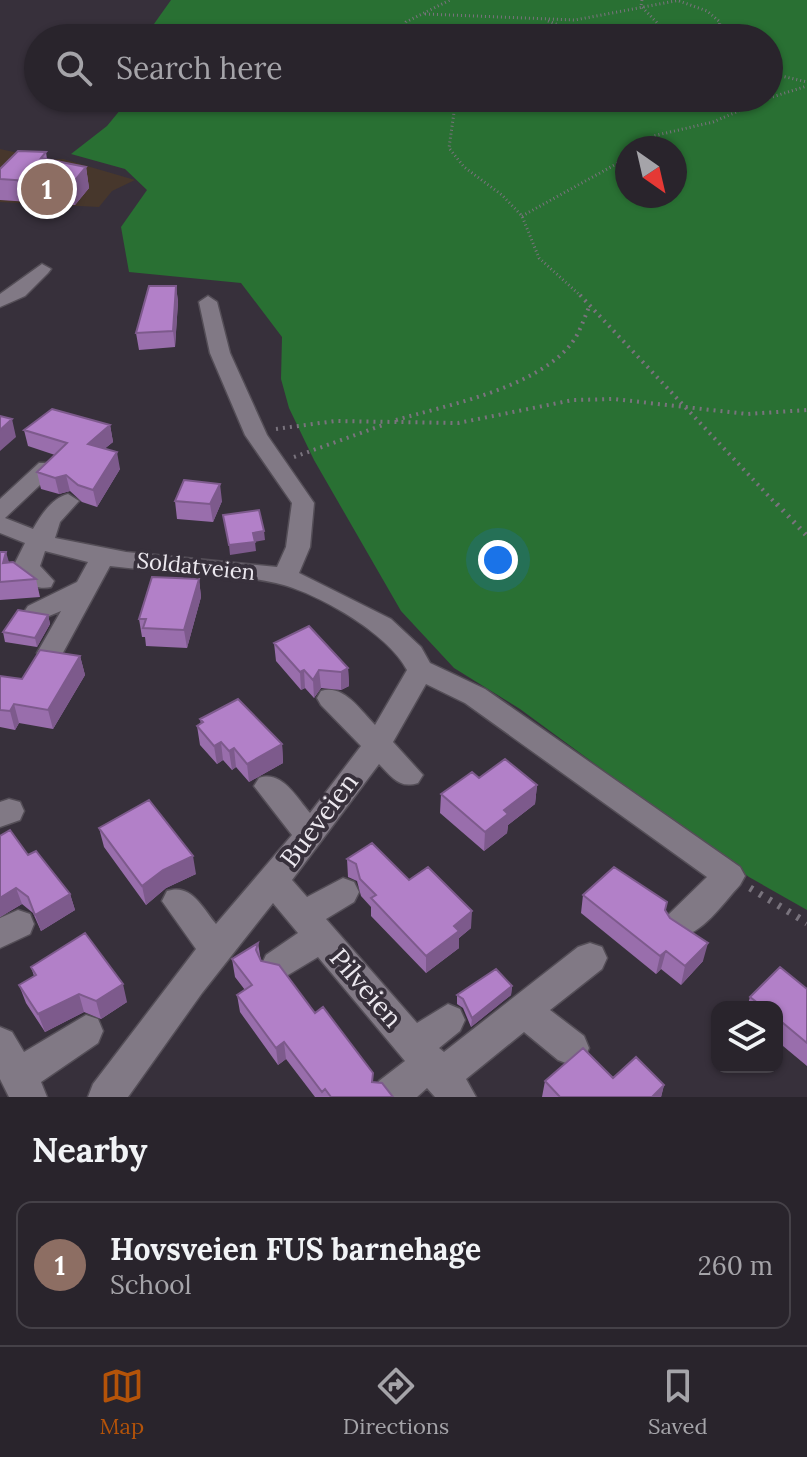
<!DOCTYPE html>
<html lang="en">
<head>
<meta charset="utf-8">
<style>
	body { margin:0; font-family:Lora,serif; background:#353038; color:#f1f3f6 }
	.controls { position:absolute; right:24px; bottom:24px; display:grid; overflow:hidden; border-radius:16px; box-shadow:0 2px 6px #0004 }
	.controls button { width:72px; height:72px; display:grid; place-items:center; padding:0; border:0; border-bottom:2px solid #454148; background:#29242c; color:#f1f3f6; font:40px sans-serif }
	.compass { position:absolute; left:615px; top:136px; width:72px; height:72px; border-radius:50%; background:#29242c; box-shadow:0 2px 6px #0004; rotate:146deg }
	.you { position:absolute; left:498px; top:560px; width:28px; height:28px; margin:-20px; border:6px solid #fff; border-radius:50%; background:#1a73e8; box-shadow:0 0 0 12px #1a73e833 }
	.badge { display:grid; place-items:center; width:52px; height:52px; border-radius:50%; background:#b45309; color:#fff; font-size:26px; font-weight:700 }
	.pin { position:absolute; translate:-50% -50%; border:4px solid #fff; box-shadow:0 2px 8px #0006 }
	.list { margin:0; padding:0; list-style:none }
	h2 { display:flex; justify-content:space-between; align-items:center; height:104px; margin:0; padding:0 32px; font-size:34px }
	h2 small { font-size:26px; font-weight:400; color:#a5a4a9 }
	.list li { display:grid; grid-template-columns:52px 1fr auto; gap:24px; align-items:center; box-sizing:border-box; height:128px; margin:0 16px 16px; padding:0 16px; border:2px solid #454148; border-radius:16px }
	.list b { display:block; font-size:30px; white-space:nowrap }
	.list p { margin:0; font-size:26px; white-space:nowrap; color:#a5a4a9 }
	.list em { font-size:26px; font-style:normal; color:#a5a4a9 }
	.icon { flex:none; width:44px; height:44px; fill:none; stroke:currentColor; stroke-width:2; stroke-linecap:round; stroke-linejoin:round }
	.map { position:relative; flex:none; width:807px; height:1097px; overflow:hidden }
	.search { position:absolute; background:#29242c; box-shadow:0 2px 6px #0004; left:24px; right:24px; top:24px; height:88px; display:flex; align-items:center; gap:20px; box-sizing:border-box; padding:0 28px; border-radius:44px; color:#a5a4a9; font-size:30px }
	.sheet { height:248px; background:#29242c }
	nav { display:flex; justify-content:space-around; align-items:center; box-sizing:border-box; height:112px; border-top:2px solid #454148; background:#29242c; font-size:22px; color:#a5a4a9 }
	nav a { display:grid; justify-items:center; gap:4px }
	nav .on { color:#b45309 }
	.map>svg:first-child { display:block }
</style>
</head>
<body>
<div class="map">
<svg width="807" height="1097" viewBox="0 0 807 1097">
	<rect width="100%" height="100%" fill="#37303b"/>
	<path fill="#47372c" d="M 0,149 L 50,160 L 63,159 L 135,180 L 112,191 L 99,207 L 0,202 Z"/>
	<path fill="#297033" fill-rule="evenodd" d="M 171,0 L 807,0 L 807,910 L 749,877 L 520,709 L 454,668 L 401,611 L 314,460 L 289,408 L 281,379 L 282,337 L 241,283 L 129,272 L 121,227 L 147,190 L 125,169 L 71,154 L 107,126 L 130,98 L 769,98 L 769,38 L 144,38 ZM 627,148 L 675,148 L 675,196 L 627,196 Z"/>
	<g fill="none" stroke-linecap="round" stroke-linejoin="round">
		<g stroke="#544e57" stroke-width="3">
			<path id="minor" d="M 42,264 L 51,269 L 48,273 L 25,296 L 0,307 L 0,294 Z
				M 208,296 L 217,302 L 230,353 L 267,435 L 314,503 L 310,547 L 299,573 L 391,619 L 421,647 L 430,663 L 485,689 L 740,867 L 745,876 L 740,885 C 722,904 696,945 668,935 L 664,925 L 668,915 L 707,877 L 465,703 L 426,684 L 393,742 L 423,775 L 418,783 C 399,789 392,777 379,764 L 292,880 L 307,897 L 343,878 L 354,882 L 359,892 L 354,902 L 326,919 L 417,1023 L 448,1004 L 460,1009 L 465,1020 L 460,1031 L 439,1048 L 444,1052 L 578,947 L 590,943 L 602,947 L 607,958 L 602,969 L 550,1010 L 584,1036 L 589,1048 L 584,1060 L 571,1065 L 558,1060 L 524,1032 L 466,1079 L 476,1097 L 435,1097 L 427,1088 L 417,1097 L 375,1097 L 379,1081 L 405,1061 L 318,957 L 278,981 L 266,977 L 261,966 L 266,955 L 298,933 L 273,903 L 202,993 L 128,1097 L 88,1097 L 93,1084 L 196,949 L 162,901 L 167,891 C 191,883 202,907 216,924 L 292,835 L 254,786 L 259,778 C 282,770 296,797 310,813 L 361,746 L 321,705 L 317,698 L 321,691 C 344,684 360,710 375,725 L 407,670 C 388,633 316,592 276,583 C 222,571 165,573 110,566 L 59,660 L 41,660 L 37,653 L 61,611 L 37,621 L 28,618 L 24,612 L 28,606 L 77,582 L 88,562 L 45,551 L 40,566 L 54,581 L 51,587 C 34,591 19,580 15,563 L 25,543 L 0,533 L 0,499 L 39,463 L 55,463 L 58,468 L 5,518 L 33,529 C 41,515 52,498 68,494 L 79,501 L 60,522 L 55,538 L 126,552 L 277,567 L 286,547 L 292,503 L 245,435 L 210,353 L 199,302 Z
				M 9,799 L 20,802 L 24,811 L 20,820 L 0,827 L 0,802 Z
				M 18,910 L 30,914 L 34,924 L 30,934 L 0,948 L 0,918 Z
				M 86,1015 L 98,1019 L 103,1031 L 98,1043 L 41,1082 L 47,1097 L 9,1097 L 0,1079 L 0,1027 L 12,1032 L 24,1052 Z"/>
		</g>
		<path stroke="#79737d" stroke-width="3" stroke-dasharray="1 3" stroke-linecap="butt" d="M 642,0 L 641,6 L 664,30 L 679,38
			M 679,1 L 707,11 L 720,22 L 717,38
			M 425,14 L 575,20 L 680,0
			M 548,21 L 592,38
			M 402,38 L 406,22 L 450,0
			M 769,73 L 807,82
			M 456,98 L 449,148 L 464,167 L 502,195 L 522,216 L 539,258 L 582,297
			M 769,98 L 807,86
			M 639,148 L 653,136 L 713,122 L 769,98
			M 522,216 L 627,158"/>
		<path stroke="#79737d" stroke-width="4" stroke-dasharray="2 5" stroke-linecap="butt" d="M 580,295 L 778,506
			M 396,420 C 448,405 536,388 571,344 C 580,333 584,318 590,305
			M 276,429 L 335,421 L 458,423 L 573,400 L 614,399 L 747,414 L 807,410
			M 294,457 L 383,425"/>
		<path stroke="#79737d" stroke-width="5" stroke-dasharray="2 6" stroke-linecap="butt" d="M 777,504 L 807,536"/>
		<path stroke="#79737d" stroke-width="7" stroke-dasharray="3 8" stroke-linecap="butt" d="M 750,888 L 807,923"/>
		<use href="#minor" fill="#817985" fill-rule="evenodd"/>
	</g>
	<path fill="#996eac" d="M 46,152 L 47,159 L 86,167 L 89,188 L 75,205 L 0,200 L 0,169 Z
		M 176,286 L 178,302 L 175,347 L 139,350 L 136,333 Z
		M 110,425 L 113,442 L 104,449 L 120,469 L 97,507 L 82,502 L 70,491 L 59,494 L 41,489 L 37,472 L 55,455 L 28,446 L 24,430 Z
		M 175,501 L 222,501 L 213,522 L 177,519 Z
		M 0,552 L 9,562 L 36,579 L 40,597 L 0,600 Z
		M 199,579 L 201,597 L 187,648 L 146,646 L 145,637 L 142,637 L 139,619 Z
		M 48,615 L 50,624 L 37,647 L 5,642 L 3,632 Z
		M 274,643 L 348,668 L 349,686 L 341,690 L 321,688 L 314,698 L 305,688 L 301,690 L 276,661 Z
		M 80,656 L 85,675 L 53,729 L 19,723 L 15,730 L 0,727 L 0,676 L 22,679 Z
		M 200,719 L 282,744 L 283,763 L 249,782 L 236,767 L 232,770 L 223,760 L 217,764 L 200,745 L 197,726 L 201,724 Z
		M 479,778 L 537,785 L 535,804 L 508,825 L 507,833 L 484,851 L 440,813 L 441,794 Z
		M 99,828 L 196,874 L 166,888 L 146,905 L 104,847 Z
		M 0,836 L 28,855 L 70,894 L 75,910 L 41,931 L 33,913 L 22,904 L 0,917 Z
		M 347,859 L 409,880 L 471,928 L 459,938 L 459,948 L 426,973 L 371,916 L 371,907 L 361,896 L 357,881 L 348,877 Z
		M 583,895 L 665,910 L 703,961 L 681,985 L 661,969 L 656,974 L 581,913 Z
		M 258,943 L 261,961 L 315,1013 L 373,1082 L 393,1097 L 315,1097 L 286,1059 L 278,1065 L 240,1012 L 237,995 L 245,990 L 235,977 L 232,959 Z
		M 31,967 L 127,1002 L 101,1019 L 84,1012 L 45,1032 L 26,1003 L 19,985 L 34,976 Z
		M 512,986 L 511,995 L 471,1027 L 463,1008 L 457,1004 L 457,995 Z
		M 807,989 L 807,1066 L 777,1041 L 777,1007 L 747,1007 L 750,997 Z
		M 613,1078 L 664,1085 L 661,1097 L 542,1097 L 545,1081 Z"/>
	<path fill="#7d5a8c" d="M 86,167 L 89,188 L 75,205 L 72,184 Z
		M 176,286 L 178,302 L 175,347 L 173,331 Z
		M 12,419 L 16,437 L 0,451 L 0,430 Z
		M 110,425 L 113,442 L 91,460 L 88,444 Z
		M 117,452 L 120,469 L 97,507 L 93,490 Z
		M 66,475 L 70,491 L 59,494 L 55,478 Z
		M 220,484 L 222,501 L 213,522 L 210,504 Z
		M 264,531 L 265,540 L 254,542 L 253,533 Z
		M 255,542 L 256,551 L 230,555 L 229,545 Z
		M 6,552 L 11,569 L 3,563 Z
		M 199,579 L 201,597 L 187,648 L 184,630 Z
		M 48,615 L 50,624 L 37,647 L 35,638 Z
		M 80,656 L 85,675 L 53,729 L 48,710 Z
		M 348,668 L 349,686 L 341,690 L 341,672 Z
		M 304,670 L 305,688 L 301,690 L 300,672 Z
		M 319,670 L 321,688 L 314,698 L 313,680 Z
		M 14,704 L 19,723 L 15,730 L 10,711 Z
		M 221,742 L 223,760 L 217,764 L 214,746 Z
		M 282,744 L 283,763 L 249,782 L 247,764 Z
		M 234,748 L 236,767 L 232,770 L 229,751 Z
		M 537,785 L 535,804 L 508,825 L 507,833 L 484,851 L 485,832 L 504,810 Z
		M 193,856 L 196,874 L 166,888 L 146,905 L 142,886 L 163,870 Z
		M 16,888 L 22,904 L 0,917 L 0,898 Z
		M 70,894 L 75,910 L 41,931 L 35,915 Z
		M 472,911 L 471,928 L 459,938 L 459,948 L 426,973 L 426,956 L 454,926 Z
		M 708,943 L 703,961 L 681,985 L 685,966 Z
		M 666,951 L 661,969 L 656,974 L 660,956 Z
		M 123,984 L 127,1002 L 101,1019 L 96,1001 Z
		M 512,986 L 511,995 L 471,1027 L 472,1018 Z
		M 79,994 L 84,1012 L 45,1032 L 38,1014 Z
		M 284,1042 L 286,1059 L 278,1065 L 276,1048 Z
		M 664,1085 L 661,1097 L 652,1097 Z"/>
	<path fill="#b280c8" stroke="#7d5a8c" stroke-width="2" d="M 18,151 L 46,152 L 41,158 L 86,167 L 72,184 L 0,179 L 0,169 Z
		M 149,286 L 176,286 L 173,331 L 136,333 Z
		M 52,409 L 110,425 L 88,444 L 117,452 L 93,490 L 78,485 L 66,475 L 55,478 L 37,472 L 67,443 L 24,430 Z
		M 0,416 L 12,419 L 0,430 Z
		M 184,480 L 220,484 L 210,504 L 175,501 Z
		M 259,510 L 264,531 L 253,533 L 255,542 L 229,545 L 223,515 Z
		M 0,552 L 6,552 L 3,563 L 13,562 L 36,579 L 0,582 Z
		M 152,577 L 199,579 L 184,630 L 143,628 L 146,619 L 139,619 Z
		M 18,610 L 48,615 L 35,638 L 3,632 Z
		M 309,626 L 348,668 L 341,672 L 319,670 L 313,680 L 304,670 L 300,672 L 274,643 Z
		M 40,650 L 80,656 L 48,710 L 14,704 L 10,711 L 0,710 L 0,676 L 22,679 Z
		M 238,699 L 282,744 L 247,764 L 234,748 L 229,751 L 221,742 L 214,746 L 197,726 L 203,722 L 200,719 Z
		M 505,759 L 537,785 L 504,810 L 508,814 L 485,832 L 441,794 L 472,772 L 479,778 Z
		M 149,800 L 193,856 L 163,870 L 142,886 L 99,828 Z
		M 10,830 L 28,855 L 36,851 L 70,894 L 35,915 L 28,897 L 16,888 L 0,898 L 0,836 Z
		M 372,843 L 409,880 L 428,867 L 472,911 L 454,926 L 459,931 L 426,956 L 371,898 L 376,895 L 360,879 L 356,864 L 347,859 Z
		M 614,867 L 667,902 L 665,910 L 670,918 L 708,943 L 685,966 L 666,951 L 660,956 L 583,895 Z
		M 85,933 L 123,984 L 96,1001 L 79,994 L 38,1014 L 19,985 L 36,975 L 31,967 Z
		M 258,943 L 256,950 L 261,961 L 279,965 L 315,1013 L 323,1007 L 373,1073 L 372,1082 L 382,1083 L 393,1097 L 331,1097 L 325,1089 L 322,1092 L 284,1042 L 276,1048 L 237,995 L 252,985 L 232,959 Z
		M 780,967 L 807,989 L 807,1043 L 777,1018 L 777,1007 L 763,1007 L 750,997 Z
		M 496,969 L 512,986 L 472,1018 L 463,999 L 457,995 Z
		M 583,1048 L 613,1078 L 636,1057 L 664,1085 L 652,1097 L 560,1097 L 545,1081 Z"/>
	<g text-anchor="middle" stroke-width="8" stroke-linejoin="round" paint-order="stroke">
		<g font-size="22" fill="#ece8ef" stroke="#37303b">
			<text transform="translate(196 566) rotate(6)" y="8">Soldatveien</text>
		</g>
		<g font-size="26" fill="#ece8ef" stroke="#37303b">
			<text transform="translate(319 820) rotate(-53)" y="9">Bueveien</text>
			<text transform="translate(366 988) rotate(49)" y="9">Pilveien</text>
		</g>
	</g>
</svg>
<div class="controls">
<button><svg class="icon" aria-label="layers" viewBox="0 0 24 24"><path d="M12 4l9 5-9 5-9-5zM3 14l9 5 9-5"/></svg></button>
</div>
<svg class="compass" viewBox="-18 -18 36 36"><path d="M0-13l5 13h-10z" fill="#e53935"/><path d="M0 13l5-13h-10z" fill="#a5a4a9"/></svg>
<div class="you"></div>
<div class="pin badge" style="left:47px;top:189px;background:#8d6e63">1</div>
<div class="search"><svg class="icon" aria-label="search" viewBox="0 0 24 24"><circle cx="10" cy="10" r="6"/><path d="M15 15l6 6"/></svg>Search here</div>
</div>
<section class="sheet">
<h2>Nearby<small></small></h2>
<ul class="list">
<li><span class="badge" style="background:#8d6e63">1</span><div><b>Hovsveien FUS barnehage</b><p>School</p></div><em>260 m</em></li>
</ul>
</section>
<nav>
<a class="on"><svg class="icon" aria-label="map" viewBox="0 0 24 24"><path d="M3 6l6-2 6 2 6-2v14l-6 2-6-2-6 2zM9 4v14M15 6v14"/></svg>Map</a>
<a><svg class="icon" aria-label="directions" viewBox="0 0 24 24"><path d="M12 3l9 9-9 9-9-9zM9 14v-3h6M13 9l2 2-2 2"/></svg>Directions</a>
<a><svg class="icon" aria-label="saved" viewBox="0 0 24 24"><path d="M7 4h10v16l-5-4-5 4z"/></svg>Saved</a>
</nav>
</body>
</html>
